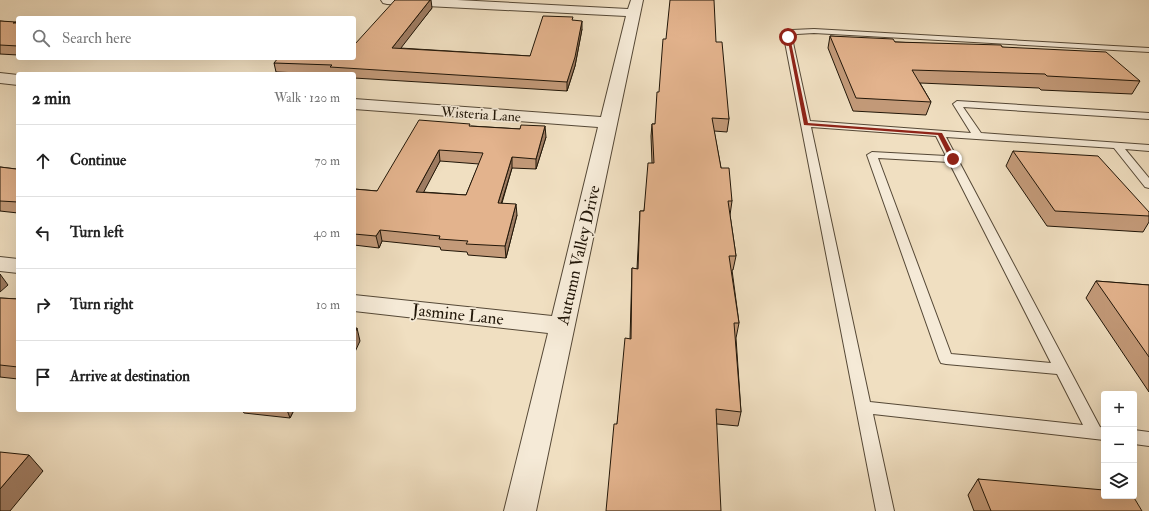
<!DOCTYPE html>
<html lang="en">
<head>
<meta charset="utf-8">
<style>
	body { margin:0; font-family:"IM FELL Double Pica",serif; background:#f2f2f2; color:#222 }
	.controls { position:absolute; right:12px; bottom:12px; display:grid; overflow:hidden; border-radius:4px; box-shadow:0 4px 16px #0002 }
	.controls button { width:36px; height:36px; display:grid; place-items:center; padding:0; border:0; border-bottom:1px solid #e0e0e0; background:#fff; color:#222; font:20px sans-serif }
	.stop { position:absolute; width:12px; height:12px; margin:-9px; border:3px solid #8f2418; border-radius:50%; background:#fff }
	.stop.end { background:#8f2418; border-color:#fff; box-shadow:0 1px 4px #0008 }
	.list { margin:0; padding:0; list-style:none }
	h2 { display:flex; justify-content:space-between; align-items:center; height:52px; margin:0; padding:0 16px; font-size:17px }
	h2 small { font-size:13px; font-weight:400; color:#767676 }
	.list li { display:grid; grid-template-columns:26px 1fr auto; gap:12px; align-items:center; box-sizing:border-box; height:72px; padding:0 16px; border-top:1px solid #e0e0e0 }
	.list b { display:block; font-size:15px; white-space:nowrap }
	.list em { font-size:13px; font-style:normal; color:#767676 }
	.icon { flex:none; width:22px; height:22px; fill:none; stroke:currentColor; stroke-width:2; stroke-linecap:round; stroke-linejoin:round }
	.map { position:relative; flex:none; width:1149px; height:511px; overflow:hidden }
	.search { position:absolute; background:#fff; box-shadow:0 4px 16px #0002; left:16px; top:16px; width:340px; height:44px; display:flex; align-items:center; gap:10px; box-sizing:border-box; padding:0 14px; border-radius:4px; color:#767676; font-size:15px }
	.panel { position:absolute; background:#fff; box-shadow:0 4px 16px #0002; left:16px; top:72px; width:340px; height:340px; border-radius:4px }
	.map>svg:first-child { display:block }
</style>
</head>
<body>
<div class="map">
<svg width="1149" height="511" viewBox="0 0 1149 511">
	<rect width="100%" height="100%" fill="#f0dfc1"/>
	<filter id="stains"><feTurbulence type="fractalNoise" baseFrequency=".005" numOctaves="4"/><feColorMatrix values="0 0 0 0 .2 0 0 0 0 .09 0 0 0 0 .02 0 0 0 .5 -.17"/></filter>
	<radialGradient id="worn" r=".72"><stop offset=".6" stop-color="#630" stop-opacity="0"/><stop offset="1" stop-color="#630" stop-opacity=".3"/></radialGradient>
	<g fill="none" stroke-linecap="round" stroke-linejoin="round">
		<g stroke="#554836" stroke-width="2">
			<path id="lane" d="M 814,29 L 1149,48 L 1149,52 L 814,33 L 797,34 L 792,38 L 810,121 L 971,133 L 953,104 L 957,101 L 1149,113 L 1149,119 L 963,107 L 981,133 L 1149,145 L 1149,151 L 1125,149 L 1149,178 L 1149,188 L 1145,187 L 1114,148 L 946,137 L 1100,427 L 1104,428 L 1104,440 L 873,414 L 894,511 L 876,511 L 784,37 L 792,30 ZM 811,127 L 936,136 L 946,156 L 872,152 L 867,155 L 939,359 L 941,363 L 946,364 L 1057,374 L 1083,425 L 870,402 ZM 878,158 L 949,162 L 1051,363 L 951,354 Z
				M 1134,430 L 1149,432 L 1149,446 L 1134,444 Z"/>
		</g>
		<g stroke="#554836" stroke-width="2">
			<path id="street" d="M 381,0 L 457,0 L 628,9 L 631,0 L 643,0 L 536,511 L 504,511 L 548,333 L 354,311 L 354,295 L 552,316 L 598,127 L 354,109 L 354,99 L 601,117 L 626,16 L 387,4 L 383,3 Z
				M 0,73 L 18,75 L 18,85 L 0,83 Z
				M 0,257 L 18,259 L 18,273 L 0,271 Z"/>
		</g>
		<use href="#lane" fill="#f5ead7" fill-rule="evenodd"/>
		<use href="#street" fill="#f5ead7" fill-rule="evenodd"/>
	</g>
	<path fill="#c39a79" stroke="#211608" fill-rule="evenodd" d="M 432,8 L 400,48 L 530,56 L 573,20 L 582,29 L 575,66 L 567,91 L 354,78 L 354,74 L 324,74 L 276,72 L 274,63 L 355,44 Z
		M 0,21 L 18,23 L 18,55 L 0,54 Z
		M 830,36 L 895,42 L 1002,47 L 1140,81 L 1132,94 L 1041,90 L 1039,88 L 920,83 L 931,102 L 926,115 L 853,111 L 828,48 Z
		M 716,42 L 729,119 L 727,132 L 714,131 L 721,168 L 732,201 L 730,215 L 736,256 L 733,270 L 732,270 L 739,323 L 736,338 L 741,412 L 738,426 L 717,424 L 617,424 L 630,339 L 632,268 L 637,269 L 640,211 L 644,211 L 652,163 L 651,136 L 652,124 L 655,124 Z
		M 471,126 L 520,129 L 546,137 L 536,169 L 512,168 L 502,203 L 517,215 L 506,258 L 468,255 L 467,252 L 441,250 L 440,247 L 382,241 L 379,248 L 354,245 L 354,189 L 377,191 ZM 440,161 L 479,164 L 466,195 L 423,192 Z
		M 1013,151 L 1149,212 L 1149,222 L 1143,232 L 1047,226 L 1006,166 Z
		M 0,167 L 16,169 L 18,167 L 18,213 L 0,211 Z
		M 1096,281 L 1149,285 L 1149,392 L 1086,298 Z
		M 0,298 L 18,299 L 18,379 L 0,377 Z
		M 242,410 L 294,410 L 290,418 L 244,413 Z
		M 314,410 L 327,410 L 326,411 Z
		M 978,479 L 1142,511 L 974,511 L 968,495 Z"/>
	<path fill="#9f7d63" stroke="#211608" d="M 430,0 L 431,0 L 432,8 L 394,57 L 392,48 Z
		M 582,21 L 582,29 L 575,66 L 567,91 L 567,82 Z
		M 545,126 L 546,137 L 536,169 L 536,159 Z
		M 439,150 L 440,161 L 418,203 L 416,192 Z
		M 512,157 L 512,168 L 498,214 L 498,203 Z
		M 516,204 L 517,215 L 506,258 L 505,246 Z
		M 380,230 L 382,241 L 379,248 L 376,236 Z
		M 0,274 L 8,285 L 0,292 Z
		M 357,328 L 360,341 L 354,354 L 354,334 Z
		M 287,410 L 294,410 L 290,418 Z
		M 29,455 L 43,471 L 10,511 L 0,511 L 0,489 Z"/>
	<path fill="#e3b38d" stroke="#211608" fill-rule="evenodd" d="M 395,0 L 430,0 L 392,48 L 530,56 L 543,16 L 573,17 L 572,20 L 582,21 L 575,57 L 567,82 L 330,67 L 332,65 L 274,63 L 278,58 L 354,58 L 354,44 L 355,44 Z
		M 670,0 L 714,0 L 716,42 L 722,42 L 729,119 L 712,118 L 721,168 L 729,168 L 732,201 L 728,201 L 736,256 L 729,256 L 739,323 L 734,323 L 741,412 L 716,409 L 721,511 L 606,511 L 614,424 L 617,424 L 625,338 L 631,339 L 632,268 L 638,269 L 640,211 L 644,211 L 648,163 L 654,163 L 652,124 L 655,124 L 657,92 L 659,92 L 663,39 L 666,39 Z
		M 0,21 L 16,22 L 13,23 L 18,23 L 18,46 L 0,45 Z
		M 830,36 L 893,39 L 895,42 L 1001,45 L 1002,47 L 1106,52 L 1140,81 L 1047,76 L 1045,74 L 912,70 L 931,102 L 856,98 Z
		M 419,120 L 470,124 L 469,126 L 520,129 L 521,125 L 545,126 L 536,159 L 512,157 L 498,203 L 516,204 L 505,246 L 466,244 L 468,241 L 439,239 L 440,236 L 380,230 L 376,236 L 354,234 L 354,189 L 377,191 ZM 439,150 L 483,153 L 466,195 L 416,192 Z
		M 1013,151 L 1098,156 L 1149,212 L 1149,216 L 1055,211 Z
		M 0,167 L 16,169 L 18,167 L 18,202 L 0,201 Z
		M 1096,281 L 1149,285 L 1149,357 Z
		M 0,298 L 18,299 L 18,367 L 0,365 Z
		M 354,328 L 357,328 L 354,334 Z
		M 0,452 L 29,455 L 0,489 Z
		M 978,479 L 1104,490 L 1104,496 L 1133,496 L 1142,511 L 991,511 Z"/>
	<path fill="#8f2418" d="M 787,36 L 790,37 L 808,123 L 942,133 L 956,159 L 955,160 L 950,159 L 938,135 L 804,125 Z"/>
	<g text-anchor="middle" stroke-width="3.5" stroke-linejoin="round" paint-order="stroke">
		<g font-size="14" fill="#211608" stroke="#f5ead7">
			<text transform="translate(481 114) rotate(4)" y="5">Wisteria Lane</text>
		</g>
		<g font-size="17" fill="#211608" stroke="#f5ead7">
			<text transform="translate(578 255) rotate(-77)" y="6">Autumn Valley Drive</text>
			<text transform="translate(458 314) rotate(6)" y="6">Jasmine Lane</text>
		</g>
	</g>
	<rect width="100%" height="100%" filter="url(#stains)"/>
	<rect width="100%" height="100%" fill="url(#worn)"/>
</svg>
<div class="controls">
<button>+</button>
<button>−</button>
<button><svg class="icon" aria-label="layers" viewBox="0 0 24 24"><path d="M12 4l9 5-9 5-9-5zM3 14l9 5 9-5"/></svg></button>
</div>
<div class="stop" style="left:788px;top:37px"></div>
<div class="stop end" style="left:953px;top:159px"></div>
<div class="search"><svg class="icon" aria-label="search" viewBox="0 0 24 24"><circle cx="10" cy="10" r="6"/><path d="M15 15l6 6"/></svg>Search here</div>
<section class="panel">
<h2>2 min<small>Walk · 120 m</small></h2>
<ul class="list">
<li><svg class="icon" aria-label="ahead" viewBox="0 0 24 24"><path d="M12 20V5M6 11l6-6 6 6"/></svg><div><b>Continue</b></div><em>70 m</em></li>
<li><svg class="icon" aria-label="left" viewBox="0 0 24 24"><path d="M17 20v-9H6M10 6l-5 5 5 5"/></svg><div><b>Turn left</b></div><em>40 m</em></li>
<li><svg class="icon" aria-label="right" viewBox="0 0 24 24"><path d="M7 20v-9h11M14 6l5 5-5 5"/></svg><div><b>Turn right</b></div><em>10 m</em></li>
<li><svg class="icon" aria-label="arrive" viewBox="0 0 24 24"><path d="M6 21V4h12l-3 4 3 4H6"/></svg><div><b>Arrive at destination</b></div></li>
</ul>
</section>
</div>
</body>
</html>
